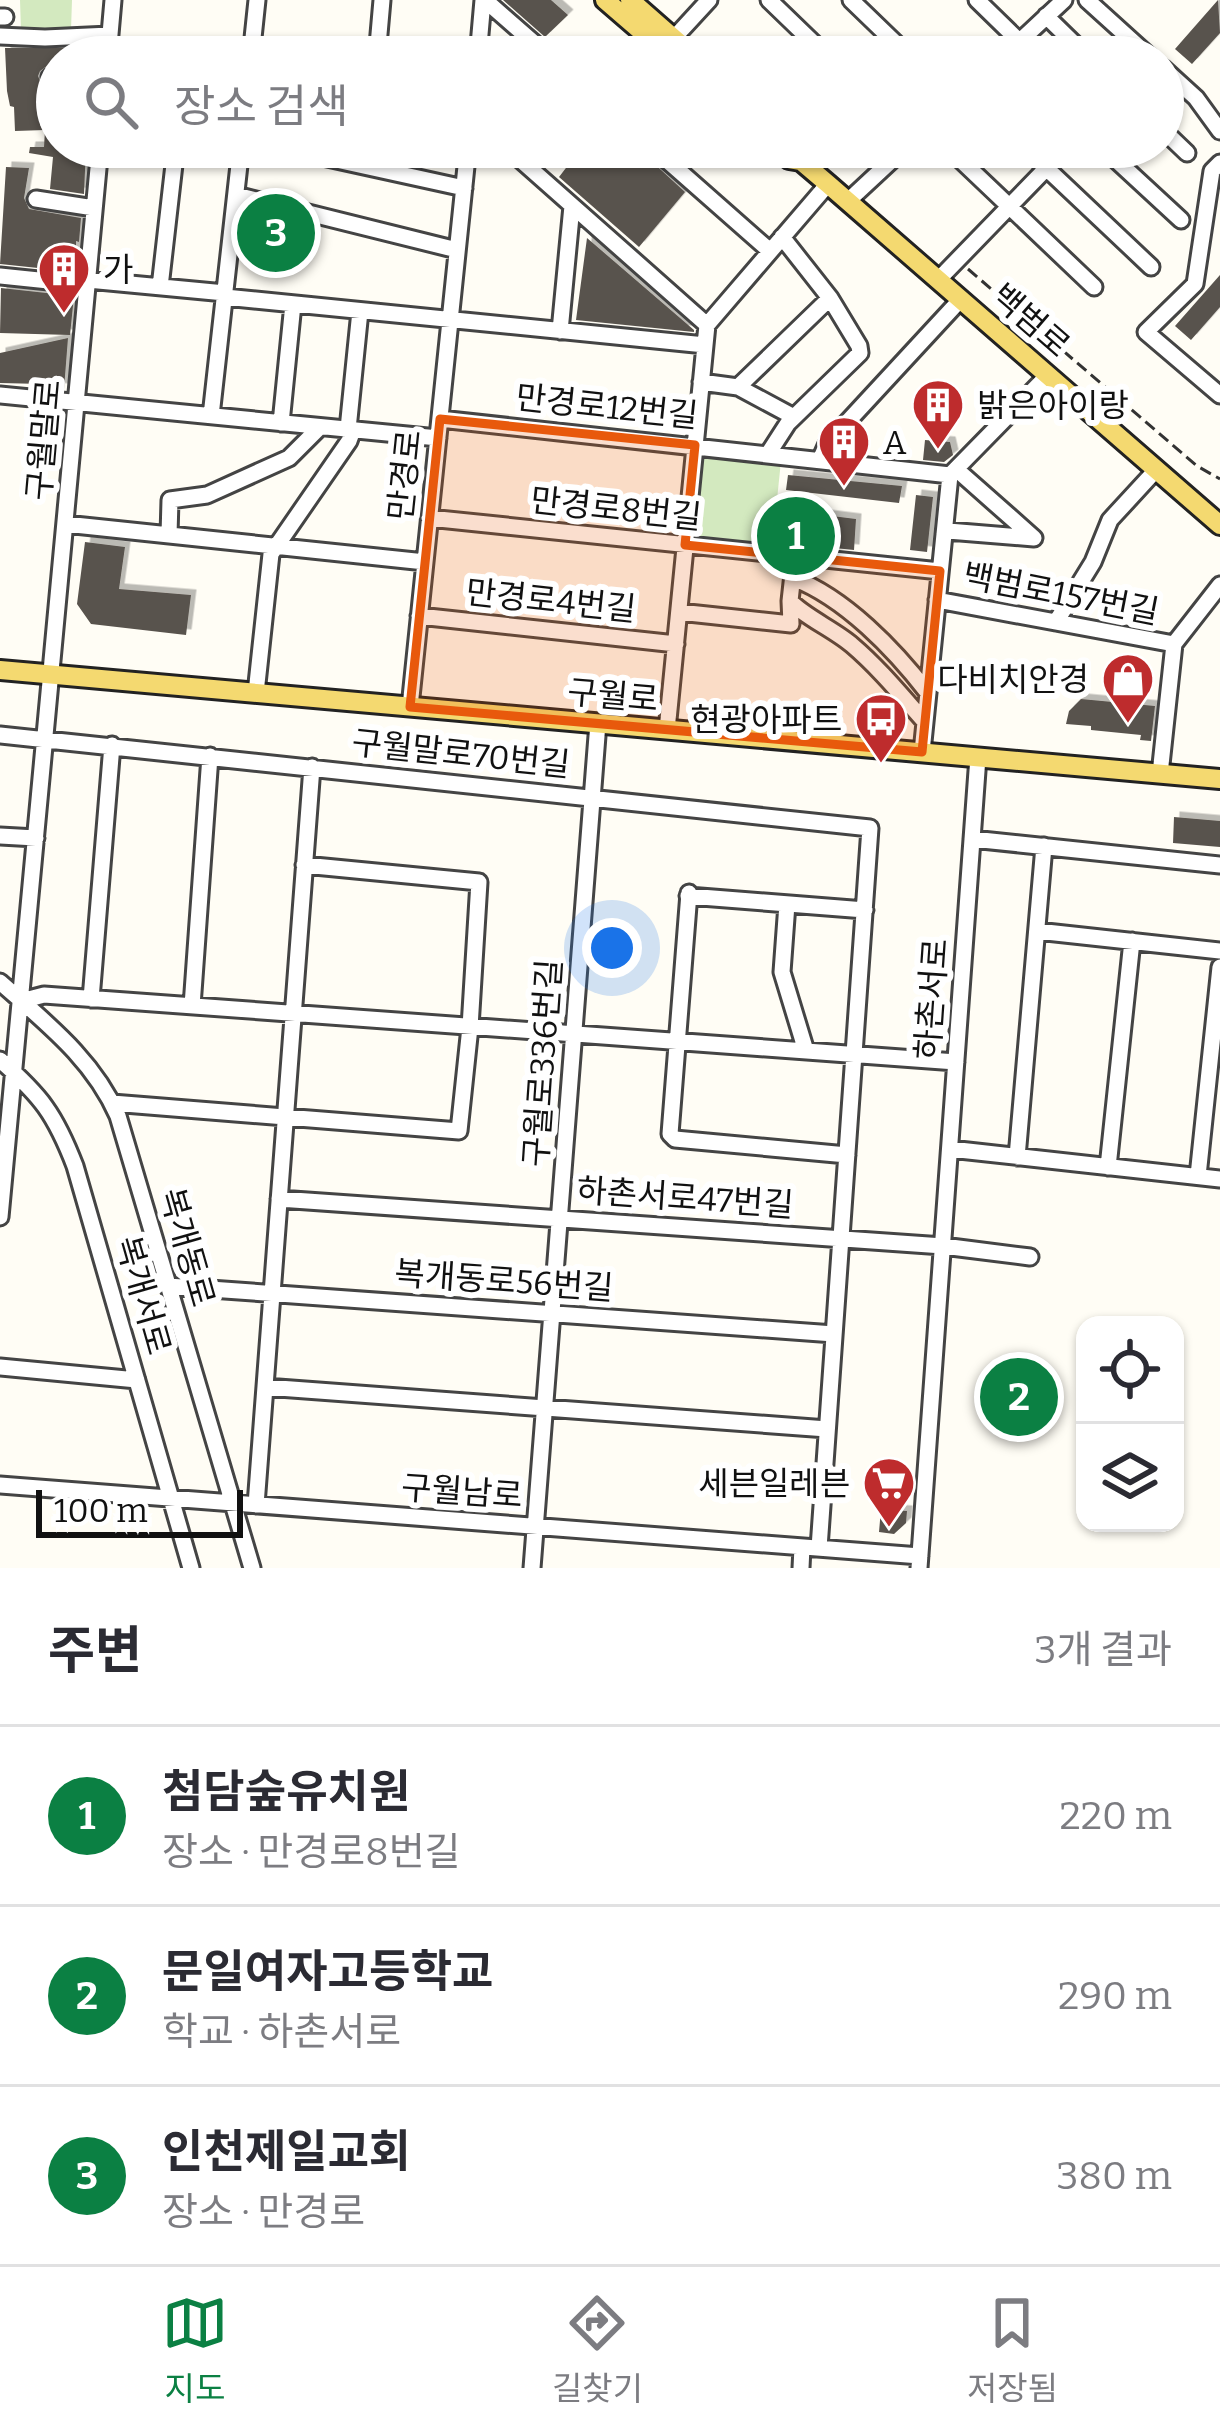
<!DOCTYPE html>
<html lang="ko">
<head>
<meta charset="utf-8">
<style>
	body { margin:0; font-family:Bitter,"Noto Sans KR",serif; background:#f2f2f3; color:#2b2b33 }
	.controls { position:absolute; right:36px; bottom:36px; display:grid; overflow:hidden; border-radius:24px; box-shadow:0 3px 9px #0004 }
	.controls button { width:108px; height:108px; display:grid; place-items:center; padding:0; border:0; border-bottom:3px solid #e1e1e2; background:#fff; color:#2b2b33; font:60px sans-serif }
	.scale { position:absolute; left:36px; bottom:30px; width:207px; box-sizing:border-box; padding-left:12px; border:6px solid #111; border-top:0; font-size:33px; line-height:42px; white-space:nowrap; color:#111; -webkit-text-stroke:9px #fff; paint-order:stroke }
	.you { position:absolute; left:612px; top:948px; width:42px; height:42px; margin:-30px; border:9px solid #fff; border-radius:50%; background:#1a73e8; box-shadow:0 0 0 18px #1a73e833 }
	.badge { display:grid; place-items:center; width:78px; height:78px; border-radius:50%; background:#0b8043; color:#fff; font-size:39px; font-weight:700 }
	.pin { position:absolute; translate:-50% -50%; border:6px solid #fff; box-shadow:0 3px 12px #0006 }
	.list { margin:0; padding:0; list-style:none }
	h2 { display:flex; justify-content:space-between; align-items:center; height:156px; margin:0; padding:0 48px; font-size:51px }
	h2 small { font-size:39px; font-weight:400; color:#7c7c81 }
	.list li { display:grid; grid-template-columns:78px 1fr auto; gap:36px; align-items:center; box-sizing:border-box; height:180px; padding:0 48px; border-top:3px solid #e1e1e2 }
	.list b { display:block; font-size:45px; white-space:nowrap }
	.list p { margin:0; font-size:39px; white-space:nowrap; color:#7c7c81 }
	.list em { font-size:39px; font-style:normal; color:#7c7c81 }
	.icon { flex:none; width:66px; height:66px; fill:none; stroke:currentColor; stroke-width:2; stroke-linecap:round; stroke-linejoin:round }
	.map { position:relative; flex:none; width:1220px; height:1568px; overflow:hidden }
	.search { position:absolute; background:#fff; box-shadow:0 3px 9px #0004; left:36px; right:36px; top:36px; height:132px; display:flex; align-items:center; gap:30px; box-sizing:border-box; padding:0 42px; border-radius:66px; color:#7c7c81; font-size:45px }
	.sheet { height:696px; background:#fff }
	nav { display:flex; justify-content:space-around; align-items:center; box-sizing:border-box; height:168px; border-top:3px solid #e1e1e2; background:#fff; font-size:33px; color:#7c7c81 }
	nav a { display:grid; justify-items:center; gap:6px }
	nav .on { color:#0b8043 }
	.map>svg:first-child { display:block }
</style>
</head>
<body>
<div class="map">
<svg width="1220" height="1568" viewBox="0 0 1220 1568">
	<defs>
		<filter id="shadow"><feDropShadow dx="5.5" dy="-5.5" stdDeviation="0" flood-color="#0004"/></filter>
	</defs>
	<rect width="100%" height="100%" fill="#fffdf5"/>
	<path fill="#d3e9bf" d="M 20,0 L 72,0 L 71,30 L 21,31 Z
		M 703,451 L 781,461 L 772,548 L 691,538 Z"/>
	<path fill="#59534d" filter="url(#shadow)" d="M 503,0 L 551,0 L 568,15 L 545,37 Z
		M 1218,0 L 1220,33 L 1192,64 L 1175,49 Z
		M 5,48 L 96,48 L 95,57 L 57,57 L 57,66 L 47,66 L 40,71 L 38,76 L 42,86 L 57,90 L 57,109 L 46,109 L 40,117 L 40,125 L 45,130 L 15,131 L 14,107 L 10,106 L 7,91 Z
		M 45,130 L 57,133 L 57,147 L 86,147 L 84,194 L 50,189 L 53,157 L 29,153 L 30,147 L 44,147 Z
		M 582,147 L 636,147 L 685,192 L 639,247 L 559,177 Z
		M 6,167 L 29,168 L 24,198 L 29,209 L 81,218 L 79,242 L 76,241 L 76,272 L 0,264 Z
		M 249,212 L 303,225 L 300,244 L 294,242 L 290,250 L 277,259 L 257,256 L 248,258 L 244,249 L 251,241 L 251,224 L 247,222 L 246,217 Z
		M 587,238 L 694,330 L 694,332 L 576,320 Z
		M 1220,275 L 1220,307 L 1191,340 L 1175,326 Z
		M 1,288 L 74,296 L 70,335 L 0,333 Z
		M 68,338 L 64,389 L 42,387 L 42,384 L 0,383 L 0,353 Z
		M 925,440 L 950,442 L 953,455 L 944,462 L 923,460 Z
		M 788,475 L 902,486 L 899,503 L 786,490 Z
		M 916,495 L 933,497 L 927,552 L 910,550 Z
		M 824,515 L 856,519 L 854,550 L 775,542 L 778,516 L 823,520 Z
		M 85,542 L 125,547 L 119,589 L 191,595 L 186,635 L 91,624 L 77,604 Z
		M 1081,699 L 1155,706 L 1151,741 L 1140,740 L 1141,735 L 1091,730 L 1091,726 L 1066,724 L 1069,711 Z
		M 1174,817 L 1220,821 L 1220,847 L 1173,843 Z
		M 881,1509 L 907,1511 L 906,1523 L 894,1534 L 879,1532 Z"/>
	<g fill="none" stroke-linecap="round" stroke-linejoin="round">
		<g stroke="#444" stroke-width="21">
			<path id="minor" d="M 485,0 L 550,57
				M 769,0 L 828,57
				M 851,0 L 910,57
				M 977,0 L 1019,41
				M 1087,0 L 1150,57
				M 1046,16 L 1088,57
				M 0,17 L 5,17
				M 0,36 L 45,38 L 110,35
				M 674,38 L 709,0
				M 108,57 L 113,0
				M 251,57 L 257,0
				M 377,57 L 382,0
				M 478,57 L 483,0
				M 1003,57 L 1064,0
				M 1163,68 L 1196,98 L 1220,131
				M 50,77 L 57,78
				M 51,120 L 57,121
				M 1163,130 L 1187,153
				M 277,147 L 464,188
				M 506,147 L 707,325
				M 652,147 L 770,251
				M 947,147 L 1094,287
				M 1024,147 L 1151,267
				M 1102,147 L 1181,220
				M 1220,163 L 1212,171 L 1195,284 L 1146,332 L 1220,395
				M 236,195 L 457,250
				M 36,199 L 94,208
				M 848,201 L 906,147
				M 0,276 L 87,285
				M 88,280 L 225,293
				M 938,280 L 1067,147
				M 160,287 L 176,147
				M 225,297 L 705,345
				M 560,331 L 572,206
				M 701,382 L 738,387 L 830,298
				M 738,387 L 794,417
				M 0,395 L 438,438
				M 211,416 L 241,147
				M 440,419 L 950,475
				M 281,423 L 293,304
				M 348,429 L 360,311
				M 768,454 L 788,423 L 860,353 L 859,346 L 830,298 L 782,237
				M 820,460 L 827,444 L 961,299
				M 429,518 L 940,571
				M 65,524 L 425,562
				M 944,534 L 948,531 L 1034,538 L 956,469
				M 169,535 L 170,500 L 207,495 L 289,458 L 320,427
				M 795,556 L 790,601 C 803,616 835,630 852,645 C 879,668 901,695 925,722
				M 793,578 C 845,598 894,649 928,693
				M 937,600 L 1174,644
				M 679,612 L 791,624 L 790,601
				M 419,616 L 676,644
				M 1056,622 L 1093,562 L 1110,520 L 1156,470
				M 256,693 L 271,554 L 349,441 L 353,430
				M 410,707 L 468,147
				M 667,730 L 707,325 L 828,184
				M 0,735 L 870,828 L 819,1548
				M 922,752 L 950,475 L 1048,375
				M 1160,774 L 1174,644 L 1220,585
				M 0,836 L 36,838
				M 972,839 L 1220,865
				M 689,893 L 670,1134 L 675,1139 L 847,1155
				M 688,896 L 865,910
				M 787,904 L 782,972 L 806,1051
				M 1037,931 L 1220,951
				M 0,982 C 46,1023 93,1059 118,1116 L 252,1568
				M 91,999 L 112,745
				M 21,1001 L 44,995 L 956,1062
				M 192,1006 L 210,756
				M 0,1060 C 41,1096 55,1114 75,1166 L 191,1568
				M 112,1103 L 459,1131 L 470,1027 L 479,882 L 304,865
				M 950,1149 L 1220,1179
				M 1017,1157 L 1044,846
				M 1108,1167 L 1132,941
				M 1198,1176 L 1220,967
				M 279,1199 L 943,1246 L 1030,1257
				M 0,1217 L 100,147
				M 168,1286 L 834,1334
				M 0,1367 L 137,1380
				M 265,1387 L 827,1429
				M 0,1485 L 920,1556
				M 256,1505 L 312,767
				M 532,1568 L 598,723
				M 801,1568 L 802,1547
				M 919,1568 L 978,757"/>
		</g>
		<g stroke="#222" stroke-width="24">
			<path id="major" d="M 605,0 L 671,57
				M 630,0 L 695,57
				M 776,147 L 789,159 L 801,161 L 828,184 L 1220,525
				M 0,670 L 1220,779"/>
		</g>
		<path stroke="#333" stroke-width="3" stroke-dasharray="12 6" stroke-linecap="butt" d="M 968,269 L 1197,466 L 1220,479"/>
		<use href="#minor" stroke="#fff" stroke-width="15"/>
		<use href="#major" stroke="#f4d970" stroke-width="18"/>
	</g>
	<path fill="#e8590c" fill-opacity="0.2" stroke="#e8590c" stroke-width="9" stroke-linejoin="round" d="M 440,419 L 695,445 L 685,545 L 940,571 L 922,752 L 410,707 Z"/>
	<defs>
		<g id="building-pin" transform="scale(2.7)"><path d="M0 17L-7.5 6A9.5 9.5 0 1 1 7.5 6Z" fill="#be2c2d" stroke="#fff"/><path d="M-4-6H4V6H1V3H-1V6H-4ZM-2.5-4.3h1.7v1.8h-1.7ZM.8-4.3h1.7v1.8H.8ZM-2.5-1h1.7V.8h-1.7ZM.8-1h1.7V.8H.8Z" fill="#fff"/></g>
		<g id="shop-pin" transform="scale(2.7)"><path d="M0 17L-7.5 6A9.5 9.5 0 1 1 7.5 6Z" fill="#be2c2d" stroke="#fff"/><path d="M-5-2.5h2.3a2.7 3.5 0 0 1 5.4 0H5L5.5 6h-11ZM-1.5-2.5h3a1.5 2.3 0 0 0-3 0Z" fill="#fff"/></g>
		<g id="bus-pin" transform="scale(2.7)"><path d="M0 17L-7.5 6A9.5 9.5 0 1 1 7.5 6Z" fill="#be2c2d" stroke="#fff"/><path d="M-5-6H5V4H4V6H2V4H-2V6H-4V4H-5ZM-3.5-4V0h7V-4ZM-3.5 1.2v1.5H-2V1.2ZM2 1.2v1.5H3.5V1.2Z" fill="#fff"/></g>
		<g id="supermarket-pin" transform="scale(2.7)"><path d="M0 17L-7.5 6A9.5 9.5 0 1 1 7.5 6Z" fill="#be2c2d" stroke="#fff"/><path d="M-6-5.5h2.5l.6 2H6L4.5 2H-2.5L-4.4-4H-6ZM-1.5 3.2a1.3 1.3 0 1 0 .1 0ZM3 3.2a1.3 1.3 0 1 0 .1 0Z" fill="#fff"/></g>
	</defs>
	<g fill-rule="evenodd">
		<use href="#building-pin" x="64" y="269"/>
		<use href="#building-pin" x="938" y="405"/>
		<use href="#building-pin" x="844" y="442"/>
		<use href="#shop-pin" x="1128" y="679"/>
		<use href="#bus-pin" x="881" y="719"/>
		<use href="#supermarket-pin" x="889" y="1483"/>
	</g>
	<g text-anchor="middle" stroke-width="12" stroke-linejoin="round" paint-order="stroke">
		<g font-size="33" fill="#111" stroke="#fff" text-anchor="start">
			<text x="103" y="281">가</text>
			<text x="977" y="417">밝은아이랑</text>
			<text x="883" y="454">A</text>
			<text x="1089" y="691" text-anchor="end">다비치안경</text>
			<text x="842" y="731" text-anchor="end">현광아파트</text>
			<text x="850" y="1495" text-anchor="end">세븐일레븐</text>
		</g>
		<g font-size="33" fill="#111" stroke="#fff">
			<text transform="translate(1031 320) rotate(41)" y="12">백범로</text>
			<text transform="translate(607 406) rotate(6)" y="12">만경로12번길</text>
			<text transform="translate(43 440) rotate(-85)" y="12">구월말로</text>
			<text transform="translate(404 475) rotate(-84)" y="12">만경로</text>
			<text transform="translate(616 508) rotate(6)" y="12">만경로8번길</text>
			<text transform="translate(1061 593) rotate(11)" y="12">백범로157번길</text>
			<text transform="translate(551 600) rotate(6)" y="12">만경로4번길</text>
			<text transform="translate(613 695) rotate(5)" y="12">구월로</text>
			<text transform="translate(461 753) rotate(6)" y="12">구월말로70번길</text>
			<text transform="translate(931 999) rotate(-86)" y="12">하촌서로</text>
			<text transform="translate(542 1063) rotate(-86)" y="12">구월로336번길</text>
			<text transform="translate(685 1197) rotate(4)" y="12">하촌서로47번길</text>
			<text transform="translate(188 1247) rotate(74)" y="12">복개동로</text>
			<text transform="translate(504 1280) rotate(4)" y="12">복개동로56번길</text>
			<text transform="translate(144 1295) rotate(74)" y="12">복개서로</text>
			<text transform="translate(462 1491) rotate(4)" y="12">구월남로</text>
		</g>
	</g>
</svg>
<div class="controls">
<button><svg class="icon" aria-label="locate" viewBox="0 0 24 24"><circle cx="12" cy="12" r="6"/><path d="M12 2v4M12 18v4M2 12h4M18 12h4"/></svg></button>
<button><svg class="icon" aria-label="layers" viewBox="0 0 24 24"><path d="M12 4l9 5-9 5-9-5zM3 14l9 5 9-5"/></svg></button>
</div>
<div class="scale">100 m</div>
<div class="you"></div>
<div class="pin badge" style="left:796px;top:536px">1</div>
<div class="pin badge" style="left:1019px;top:1397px">2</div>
<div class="pin badge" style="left:276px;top:233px">3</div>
<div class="search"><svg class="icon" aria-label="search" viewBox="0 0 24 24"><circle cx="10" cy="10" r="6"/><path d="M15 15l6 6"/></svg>장소 검색</div>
</div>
<section class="sheet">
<h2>주변<small>3개 결과</small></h2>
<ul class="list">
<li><span class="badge">1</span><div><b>첨담숲유치원</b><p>장소 · 만경로8번길</p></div><em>220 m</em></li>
<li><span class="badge">2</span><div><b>문일여자고등학교</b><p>학교 · 하촌서로</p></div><em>290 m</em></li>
<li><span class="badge">3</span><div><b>인천제일교회</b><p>장소 · 만경로</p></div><em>380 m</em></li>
</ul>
</section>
<nav>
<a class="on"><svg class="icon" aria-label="map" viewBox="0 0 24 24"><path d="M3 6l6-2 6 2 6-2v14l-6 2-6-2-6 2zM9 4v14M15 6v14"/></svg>지도</a>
<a><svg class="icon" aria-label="directions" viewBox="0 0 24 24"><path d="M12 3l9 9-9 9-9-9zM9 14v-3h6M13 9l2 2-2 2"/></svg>길찾기</a>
<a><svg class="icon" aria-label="saved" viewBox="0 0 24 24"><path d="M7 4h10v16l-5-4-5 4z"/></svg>저장됨</a>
</nav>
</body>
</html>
